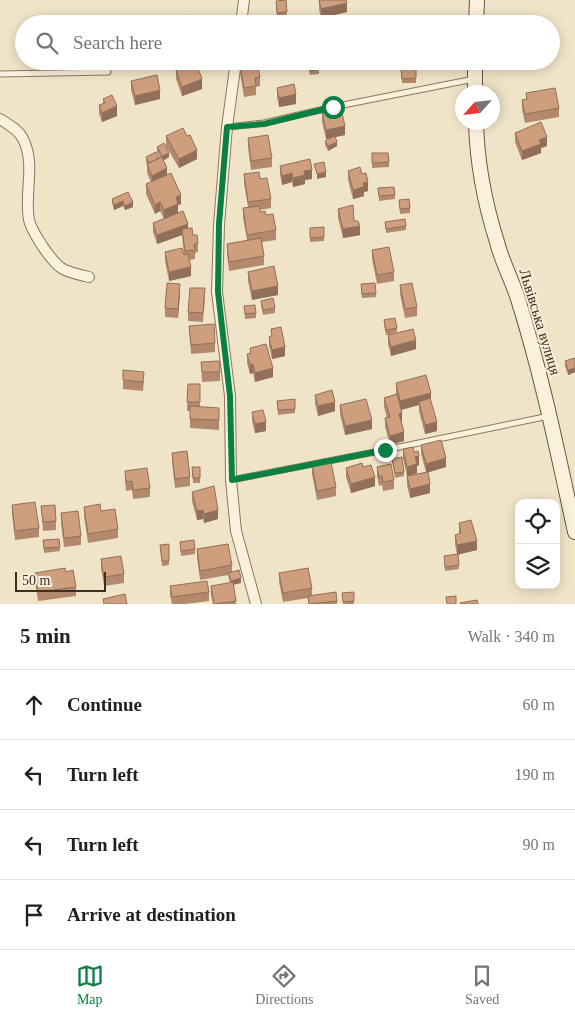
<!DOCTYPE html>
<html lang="en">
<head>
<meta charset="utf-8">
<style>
	body { margin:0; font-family:"Times New Roman",serif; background:#f6f6f6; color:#202124 }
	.controls { position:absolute; right:15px; bottom:15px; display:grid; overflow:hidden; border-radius:10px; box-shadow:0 2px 12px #0003 }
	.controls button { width:45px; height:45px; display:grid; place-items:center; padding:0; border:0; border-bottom:1px solid #e0e0e0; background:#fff; color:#202124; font:25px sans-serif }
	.compass { position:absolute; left:455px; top:85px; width:45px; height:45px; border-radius:50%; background:#fff; box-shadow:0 2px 12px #0003; rotate:243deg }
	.scale { position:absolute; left:15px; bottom:12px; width:91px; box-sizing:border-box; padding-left:5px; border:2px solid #3d2e20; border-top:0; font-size:14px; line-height:18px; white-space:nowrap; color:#3d2e20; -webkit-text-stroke:4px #f7eed8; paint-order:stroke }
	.stop { position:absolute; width:15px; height:15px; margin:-11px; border:4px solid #0b8043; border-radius:50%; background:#fff }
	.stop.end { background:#0b8043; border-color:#fff; box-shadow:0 1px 5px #0008 }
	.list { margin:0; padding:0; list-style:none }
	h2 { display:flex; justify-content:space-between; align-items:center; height:65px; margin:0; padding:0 20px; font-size:21px }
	h2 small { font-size:16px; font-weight:400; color:#757577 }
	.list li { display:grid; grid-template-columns:32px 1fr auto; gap:15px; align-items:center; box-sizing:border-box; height:70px; padding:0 20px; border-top:1px solid #e0e0e0 }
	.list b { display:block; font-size:19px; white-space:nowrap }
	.list em { font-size:16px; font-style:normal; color:#757577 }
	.icon { flex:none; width:28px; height:28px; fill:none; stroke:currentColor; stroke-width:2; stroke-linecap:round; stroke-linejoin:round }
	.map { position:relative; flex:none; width:575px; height:604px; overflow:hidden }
	.search { position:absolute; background:#fff; box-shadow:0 2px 12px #0003; left:15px; right:15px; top:15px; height:55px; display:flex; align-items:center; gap:12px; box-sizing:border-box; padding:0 18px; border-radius:28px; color:#757577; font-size:19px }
	.sheet { height:345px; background:#fff }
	nav { display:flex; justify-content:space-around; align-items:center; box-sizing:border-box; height:70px; border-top:1px solid #e0e0e0; background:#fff; font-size:14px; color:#757577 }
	nav a { display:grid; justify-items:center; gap:2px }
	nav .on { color:#0b8043 }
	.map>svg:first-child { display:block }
</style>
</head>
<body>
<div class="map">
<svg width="575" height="604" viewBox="0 0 575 604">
	<rect width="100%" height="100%" fill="#f0e4c8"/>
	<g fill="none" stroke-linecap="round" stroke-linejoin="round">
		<g stroke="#8d765c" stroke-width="7">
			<path id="lane" d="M 0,74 L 108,72
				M 228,127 L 264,123 L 333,107 L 474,79
				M 231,480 L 385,450 L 549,416"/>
		</g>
		<g stroke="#8d765c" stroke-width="12">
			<path id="street" d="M 241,24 L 244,0
				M 236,61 L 227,127 L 219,225 L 217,292 L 230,396 L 231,480 L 236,531 L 256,604
				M 0,119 C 9,125 19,130 23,139 C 36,164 24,193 29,220 C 31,229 38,239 43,247 C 59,270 62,271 89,277"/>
		</g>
		<g stroke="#6f573f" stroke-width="16">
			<path id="secondary" d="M 476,24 L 477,0
				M 475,92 L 475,61
				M 476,122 C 477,163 485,204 497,242 C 502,262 512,280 518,299 C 542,375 558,454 575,532"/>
		</g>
		<use href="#lane" stroke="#faf1dc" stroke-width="5"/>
		<use href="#street" stroke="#faf1dc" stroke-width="10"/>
		<use href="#secondary" stroke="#faf1dc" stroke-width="14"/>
	</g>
	<path fill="#b2896c" d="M 286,0 L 287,17 L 277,18 L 276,1 Z
		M 319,0 L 347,12 L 321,18 L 319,9 Z
		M 103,61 L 117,61 L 117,62 L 103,63 Z
		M 299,61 L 312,61 L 312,62 L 319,69 L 319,74 L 310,75 L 308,66 L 300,68 Z
		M 417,61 L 427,61 L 427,65 L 418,66 Z
		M 240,64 L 255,67 L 260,77 L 260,86 L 256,87 L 256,95 L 244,97 L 240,73 Z
		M 416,68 L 416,83 L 402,83 L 401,69 Z
		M 176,70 L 202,89 L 182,96 L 176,79 Z
		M 131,81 L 160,99 L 135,105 L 131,90 Z
		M 277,88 L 296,104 L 279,107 L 277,97 Z
		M 526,93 L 559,108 L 559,117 L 525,123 L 522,109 L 522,100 L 526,99 Z
		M 103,99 L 117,116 L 102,122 L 99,114 L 99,105 L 103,104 Z
		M 322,113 L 345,135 L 335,137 L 337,146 L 328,151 L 325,145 L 325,141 L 331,138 L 326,139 L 322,122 Z
		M 515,133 L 547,146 L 541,148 L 541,153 L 522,160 L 515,142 Z
		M 166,136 L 197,159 L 179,168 L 166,146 Z
		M 248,138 L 272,158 L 272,167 L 251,170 L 248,147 Z
		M 157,147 L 169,157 L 163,161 L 167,175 L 181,204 L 178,205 L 178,213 L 198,243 L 198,252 L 195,253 L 195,259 L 189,260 L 191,276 L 169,281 L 165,261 L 165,252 L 184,255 L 182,235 L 157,244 L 153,232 L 153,223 L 164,219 L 160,211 L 155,214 L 146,194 L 146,184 L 151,182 L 147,173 L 147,164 L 146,162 L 146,157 L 160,157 L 157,152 Z
		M 372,153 L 389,162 L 389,167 L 372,168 Z
		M 280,166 L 312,179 L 305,180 L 305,184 L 293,187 L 292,182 L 282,185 L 280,175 Z
		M 348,171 L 368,191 L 364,192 L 364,196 L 353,199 L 348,180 Z
		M 244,174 L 260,179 L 271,199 L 271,208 L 260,210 L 260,212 L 266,215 L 276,230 L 276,240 L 262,242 L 264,256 L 264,265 L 229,271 L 227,253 L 227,244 L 247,240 L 243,217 L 243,208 L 248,207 L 244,183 Z
		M 394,187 L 395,199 L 379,201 L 378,188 Z
		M 112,199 L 133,202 L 133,207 L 125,210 L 123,206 L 114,210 L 112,203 Z
		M 399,200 L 410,208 L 410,213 L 400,214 Z
		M 338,209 L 354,221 L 360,235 L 343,238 L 338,218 Z
		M 385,222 L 406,226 L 406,230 L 386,233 Z
		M 324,227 L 324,241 L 310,242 L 310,228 Z
		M 372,250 L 394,272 L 394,281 L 377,284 L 372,259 Z
		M 248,272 L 278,295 L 252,300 L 248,281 Z
		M 400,285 L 417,307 L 417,316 L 405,318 L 400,294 Z
		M 361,289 L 376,293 L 376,297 L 362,298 Z
		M 180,293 L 178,318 L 165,317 L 165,308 Z
		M 205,297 L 203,322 L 188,321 L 188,312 Z
		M 261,301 L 275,308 L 275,313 L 263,315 L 261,305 Z
		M 244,306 L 256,313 L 256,318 L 245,319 Z
		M 384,320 L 397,328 L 397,332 L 386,335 L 384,325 Z
		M 189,326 L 215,343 L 215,352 L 191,354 Z
		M 271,329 L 285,356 L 272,359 L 269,346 L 269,337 L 271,336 Z
		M 388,335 L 416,349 L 391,356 L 388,344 Z
		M 250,348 L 273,377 L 255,382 L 253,373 L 250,374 L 247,363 L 247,354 L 250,353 Z
		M 575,358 L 575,372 L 568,375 L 565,366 L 565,361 Z
		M 201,362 L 220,372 L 220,381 L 202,382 Z
		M 123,380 L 144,381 L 143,391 L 123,389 Z
		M 396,383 L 431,402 L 437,431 L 425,434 L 419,411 L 419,405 L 401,410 L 402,422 L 401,423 L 404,441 L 390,445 L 385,427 L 385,418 L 387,418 L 384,407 L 384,398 L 396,394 Z
		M 188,384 L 200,384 L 200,407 L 219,417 L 219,430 L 190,428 L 190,411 L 187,411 Z
		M 315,395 L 335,411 L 318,416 L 315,404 Z
		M 277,401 L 295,409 L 295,413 L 278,415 Z
		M 340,405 L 372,429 L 345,435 L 340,414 Z
		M 252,412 L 266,431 L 255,433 L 252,421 Z
		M 421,445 L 446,467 L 428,472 L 430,493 L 410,498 L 407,485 L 407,476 L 426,472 L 421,454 Z
		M 403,449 L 414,452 L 419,465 L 417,466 L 417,473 L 407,476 L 403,458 Z
		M 172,453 L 190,477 L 190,486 L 175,488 L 172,462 Z
		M 392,459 L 404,472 L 404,476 L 395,478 Z
		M 312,465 L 336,487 L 336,496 L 317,500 L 312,474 Z
		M 192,467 L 200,467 L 200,483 L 193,483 Z
		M 363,467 L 375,486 L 351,493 L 346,477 L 346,468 Z
		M 377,467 L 394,480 L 394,489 L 383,491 L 382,485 L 379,486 L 377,476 Z
		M 125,471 L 150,488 L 150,497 L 133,499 L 132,490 L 126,491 L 125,480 Z
		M 192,492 L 218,519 L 204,523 L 203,519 L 197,520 L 192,501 Z
		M 12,505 L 39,528 L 39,537 L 15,540 L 12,514 Z
		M 41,506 L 56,521 L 56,530 L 43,531 Z
		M 84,507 L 101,511 L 118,529 L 118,538 L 88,543 L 84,516 Z
		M 61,513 L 81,536 L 81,545 L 64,547 L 61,523 Z
		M 459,523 L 477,550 L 458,554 L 459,569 L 445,571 L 444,556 L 457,554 L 455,544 L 455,535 L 459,534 Z
		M 59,539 L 60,551 L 44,553 L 43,540 Z
		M 180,542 L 195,549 L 195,554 L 181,556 Z
		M 169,544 L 169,565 L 162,566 L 160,545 Z
		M 197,549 L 232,565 L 232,572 L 241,583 L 233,585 L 236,604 L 213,604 L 211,595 L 211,586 L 230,583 L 228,575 L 200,580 L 197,558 Z
		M 101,559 L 124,574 L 124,583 L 104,586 L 101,568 Z
		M 66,572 L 76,587 L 76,596 L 38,601 L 35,582 L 35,573 Z
		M 279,573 L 312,588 L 312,595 L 337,601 L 337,604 L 308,604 L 308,598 L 283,602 L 279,582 Z
		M 170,586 L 209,592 L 209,601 L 185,604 L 172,604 L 170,595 Z
		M 354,592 L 354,604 L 343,604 L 342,593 Z"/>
	<path fill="#916f58" d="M 347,3 L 347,12 L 321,18 L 321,9 Z
		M 202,79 L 202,89 L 182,96 L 182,87 Z
		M 160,90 L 160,99 L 135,105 L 135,96 Z
		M 296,94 L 296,104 L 279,107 L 279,98 Z
		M 117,106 L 117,116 L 102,122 L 102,113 Z
		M 345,126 L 345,135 L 326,139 L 326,130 Z
		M 547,137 L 547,146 L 541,148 L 541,153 L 522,160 L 522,151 L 539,140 Z
		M 337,142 L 337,146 L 328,151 L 328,146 Z
		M 197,150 L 197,159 L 179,168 L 179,159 Z
		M 169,153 L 169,157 L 162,161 L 162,156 Z
		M 167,168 L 167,177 L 152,185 L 152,176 Z
		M 312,170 L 312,179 L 305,180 L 305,184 L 293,187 L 293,178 L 304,171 Z
		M 326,172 L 326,177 L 317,179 L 317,174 Z
		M 292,173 L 292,182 L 282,185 L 282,176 Z
		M 368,182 L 368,191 L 364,192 L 364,196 L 353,199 L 353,190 L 363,183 Z
		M 181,195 L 181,204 L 178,205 L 178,213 L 164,219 L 164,210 L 176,197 Z
		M 123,201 L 123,206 L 114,210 L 114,205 Z
		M 133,202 L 133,207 L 125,210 L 125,206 Z
		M 160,202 L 160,211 L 155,214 L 155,205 Z
		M 188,224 L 188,233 L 182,229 L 182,235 L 157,244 L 157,235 Z
		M 360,226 L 360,235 L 343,238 L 343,229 Z
		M 191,267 L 191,276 L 169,281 L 169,272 Z
		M 180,284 L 180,293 L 178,318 L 178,309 Z
		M 278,286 L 278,295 L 252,300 L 252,291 Z
		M 416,340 L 416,349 L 391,356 L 391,347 Z
		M 285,347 L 285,356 L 272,359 L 272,350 Z
		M 253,364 L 253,373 L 250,374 L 250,365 Z
		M 273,368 L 273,377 L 255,382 L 255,373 Z
		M 575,368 L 575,372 L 568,375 L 568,370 Z
		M 431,393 L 431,402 L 419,402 L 419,405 L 400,410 L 400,401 Z
		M 335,402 L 335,411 L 318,416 L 318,406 Z
		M 402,413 L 402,422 L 399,423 L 399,414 Z
		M 372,420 L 372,429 L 345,435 L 345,426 Z
		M 266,422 L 266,431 L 255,433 L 255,424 Z
		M 437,422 L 437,431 L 425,434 L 425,425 Z
		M 404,432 L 404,441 L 390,445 L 390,436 Z
		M 419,456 L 419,465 L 417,466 L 417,473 L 407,476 L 407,467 L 415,457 Z
		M 446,458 L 446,467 L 426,473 L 426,464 Z
		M 375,477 L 375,486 L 351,493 L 351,484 Z
		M 430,484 L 430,493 L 410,498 L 410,489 Z
		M 203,510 L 203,519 L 197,520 L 197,511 Z
		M 218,510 L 218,519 L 204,523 L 204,514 Z
		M 477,541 L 477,550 L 457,555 L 457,545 Z
		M 241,578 L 241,583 L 231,585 L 231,581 Z"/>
	<path fill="#cf9f7d" stroke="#916f58" d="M 286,0 L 287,12 L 277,13 L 276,1 Z
		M 319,0 L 346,0 L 347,3 L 321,9 Z
		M 190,15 L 191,24 L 166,24 L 166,21 Z
		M 406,16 L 407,24 L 378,24 Z
		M 274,19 L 275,24 L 252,24 L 252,23 Z
		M 254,61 L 255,67 L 258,67 L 260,77 L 255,78 L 256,86 L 244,88 L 240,64 Z
		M 300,61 L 311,61 L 300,63 Z
		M 318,61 L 319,69 L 310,71 L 308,63 Z
		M 196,63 L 202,79 L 182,87 L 176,70 Z
		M 416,68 L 416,78 L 402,79 L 401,69 Z
		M 157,75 L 160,90 L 135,96 L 131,81 Z
		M 294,84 L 296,94 L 279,98 L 277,88 Z
		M 555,88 L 559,108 L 525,114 L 522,100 L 527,99 L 526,93 Z
		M 112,95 L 117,106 L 102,113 L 99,105 L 105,103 L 103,99 Z
		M 341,109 L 345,126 L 326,130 L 322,113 Z
		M 541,122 L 547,137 L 539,140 L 541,144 L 522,151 L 515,133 Z
		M 183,128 L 187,136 L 190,135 L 197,150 L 179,159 L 166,136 Z
		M 268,135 L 272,158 L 251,161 L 248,138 Z
		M 335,136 L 337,142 L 328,146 L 325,141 Z
		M 164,143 L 169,153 L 162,156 L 157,147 Z
		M 156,152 L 159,158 L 149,163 L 146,157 Z
		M 372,153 L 388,153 L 389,162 L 372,163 Z
		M 162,157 L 167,168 L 152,176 L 147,164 Z
		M 310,159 L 312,170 L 304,171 L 305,175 L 293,178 L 292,173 L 282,176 L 280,166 Z
		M 324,162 L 326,172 L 317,174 L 314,164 Z
		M 360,167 L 362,174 L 366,173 L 368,182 L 363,183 L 364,187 L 353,190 L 348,171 Z
		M 259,172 L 260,179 L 267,178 L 271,199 L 248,202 L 244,174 Z
		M 171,173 L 181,195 L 176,197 L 178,204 L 164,210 L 160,202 L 155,205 L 146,184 Z
		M 394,187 L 395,195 L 379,196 L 378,188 Z
		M 128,192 L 133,202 L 125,206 L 123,201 L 114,205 L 112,199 Z
		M 409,199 L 410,208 L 400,209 L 399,200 Z
		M 353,205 L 354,221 L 358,221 L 360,226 L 343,229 L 338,209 Z
		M 259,206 L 260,212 L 265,211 L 266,215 L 273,214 L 276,230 L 247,235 L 243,208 Z
		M 183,211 L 188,224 L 157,235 L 153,223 Z
		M 405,219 L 406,226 L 386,229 L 385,222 Z
		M 324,227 L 324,237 L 310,238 L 310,228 Z
		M 192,228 L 193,235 L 197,235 L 198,243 L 194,244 L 195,250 L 185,251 L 182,229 Z
		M 261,238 L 264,256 L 229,262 L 227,244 Z
		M 389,247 L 394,272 L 377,275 L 372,250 Z
		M 182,248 L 184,255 L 188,254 L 191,267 L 169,272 L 165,252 Z
		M 274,266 L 278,286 L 252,291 L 248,272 Z
		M 167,283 L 180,284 L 178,309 L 165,308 Z
		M 375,283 L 376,293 L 362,294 L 361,284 Z
		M 412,283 L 417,307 L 405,309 L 400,285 Z
		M 190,288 L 205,288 L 203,313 L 188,312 Z
		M 273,298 L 275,308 L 263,310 L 261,301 Z
		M 255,305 L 256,313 L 245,314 L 244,306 Z
		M 395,318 L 397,328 L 386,330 L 384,320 Z
		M 214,324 L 215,343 L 191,345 L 189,326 Z
		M 281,327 L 285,347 L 272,350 L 269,337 L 272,336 L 271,329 Z
		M 413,329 L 416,340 L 391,347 L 388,335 Z
		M 266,344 L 273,368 L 255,373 L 253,364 L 250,365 L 247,354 L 251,353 L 250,348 Z
		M 575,358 L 575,368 L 568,370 L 565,361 Z
		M 219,361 L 220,372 L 202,372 L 201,362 Z
		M 123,370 L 144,372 L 143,382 L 123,380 Z
		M 426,375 L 431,393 L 400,401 L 396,383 Z
		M 188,384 L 200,384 L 200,402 L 187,402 Z
		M 332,390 L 335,402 L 318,406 L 315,395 Z
		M 397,394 L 402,413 L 399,414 L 404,432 L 390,436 L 385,418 L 390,417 L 384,398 Z
		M 430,398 L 437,422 L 425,425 L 419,402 Z
		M 295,399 L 295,409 L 278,410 L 277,401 Z
		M 366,399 L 372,420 L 345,426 L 340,405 Z
		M 190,406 L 219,408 L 219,420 L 190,419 Z
		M 263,410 L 266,422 L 255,424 L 252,412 Z
		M 441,440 L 446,458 L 426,464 L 421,445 Z
		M 413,447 L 414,452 L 418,451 L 419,456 L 415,457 L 417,464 L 407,467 L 403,449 Z
		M 187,451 L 190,477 L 175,479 L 172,453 Z
		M 402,457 L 404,472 L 395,473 L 392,459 Z
		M 331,462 L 336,487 L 317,491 L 312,465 Z
		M 362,463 L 363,467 L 371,465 L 375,477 L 351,484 L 346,468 Z
		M 391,464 L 394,480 L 383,482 L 382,476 L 379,477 L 377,467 Z
		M 192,467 L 200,467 L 200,478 L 193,478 Z
		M 147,468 L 150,488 L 133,490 L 132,481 L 126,482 L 125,471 Z
		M 428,472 L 430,484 L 410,489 L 407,476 Z
		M 214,486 L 218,510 L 204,514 L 203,510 L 197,511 L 192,492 Z
		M 35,502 L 39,528 L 15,531 L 12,505 Z
		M 100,504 L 101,511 L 115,509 L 118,529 L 88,534 L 84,507 Z
		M 55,505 L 56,521 L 43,522 L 41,506 Z
		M 78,511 L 81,536 L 64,538 L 61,513 Z
		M 471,520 L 477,541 L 457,545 L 455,535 L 461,533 L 459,523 Z
		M 59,539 L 60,547 L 44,548 L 43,540 Z
		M 194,540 L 195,549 L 181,551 L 180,542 Z
		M 169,544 L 169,561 L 162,561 L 160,545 Z
		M 228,544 L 232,565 L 200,571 L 197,549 Z
		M 458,554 L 459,565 L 445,567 L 444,556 Z
		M 121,556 L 124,574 L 104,577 L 101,559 Z
		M 65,568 L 66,572 L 73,570 L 76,587 L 38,592 L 35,573 Z
		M 308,568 L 312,588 L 283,593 L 279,573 Z
		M 239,570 L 241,578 L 231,581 L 228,573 Z
		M 207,581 L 209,592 L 172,597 L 170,586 Z
		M 233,582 L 236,601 L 214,604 L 211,586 Z
		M 336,592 L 337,601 L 309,604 L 308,596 Z
		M 354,592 L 354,601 L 343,602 L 342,593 Z
		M 125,594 L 127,604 L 104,604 L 103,599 Z
		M 456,596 L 456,604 L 447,604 L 446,597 Z
		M 477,600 L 478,604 L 460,604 L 460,603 Z"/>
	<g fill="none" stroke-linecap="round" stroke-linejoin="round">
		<path stroke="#0b8043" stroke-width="6" d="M 333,107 L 264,124 L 227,127 L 219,224 L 218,292 L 230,396 L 232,480 L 385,450"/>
	</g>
	<g text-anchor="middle" stroke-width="4" stroke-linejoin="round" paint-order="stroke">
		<g font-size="15" fill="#3d2e20" stroke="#f7eed8">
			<text transform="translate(540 322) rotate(73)" y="5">Львівська вулиця</text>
		</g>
	</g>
</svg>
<div class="controls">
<button><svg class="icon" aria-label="locate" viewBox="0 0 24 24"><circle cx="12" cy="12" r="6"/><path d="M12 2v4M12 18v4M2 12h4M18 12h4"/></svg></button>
<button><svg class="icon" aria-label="layers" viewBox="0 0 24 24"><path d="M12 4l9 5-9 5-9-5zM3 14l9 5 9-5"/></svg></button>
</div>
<svg class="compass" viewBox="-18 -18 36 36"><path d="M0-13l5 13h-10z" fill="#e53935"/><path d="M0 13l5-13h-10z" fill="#757577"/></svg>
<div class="scale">50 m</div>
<div class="stop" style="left:333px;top:107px"></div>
<div class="stop end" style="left:385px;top:450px"></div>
<div class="search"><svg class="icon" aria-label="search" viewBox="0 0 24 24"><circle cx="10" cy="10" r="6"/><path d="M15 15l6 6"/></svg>Search here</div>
</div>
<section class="sheet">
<h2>5 min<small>Walk · 340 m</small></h2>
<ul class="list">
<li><svg class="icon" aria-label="ahead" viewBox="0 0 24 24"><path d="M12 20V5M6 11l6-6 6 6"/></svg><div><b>Continue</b></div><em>60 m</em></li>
<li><svg class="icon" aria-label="left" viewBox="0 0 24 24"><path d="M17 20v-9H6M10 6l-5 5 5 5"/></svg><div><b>Turn left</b></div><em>190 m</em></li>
<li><svg class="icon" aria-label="left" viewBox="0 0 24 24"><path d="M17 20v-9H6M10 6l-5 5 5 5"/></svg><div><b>Turn left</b></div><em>90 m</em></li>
<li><svg class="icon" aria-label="arrive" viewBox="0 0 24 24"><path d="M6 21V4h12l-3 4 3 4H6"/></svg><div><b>Arrive at destination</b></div></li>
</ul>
</section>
<nav>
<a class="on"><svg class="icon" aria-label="map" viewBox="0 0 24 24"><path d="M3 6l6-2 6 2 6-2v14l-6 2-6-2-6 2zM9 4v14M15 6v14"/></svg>Map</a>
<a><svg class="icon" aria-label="directions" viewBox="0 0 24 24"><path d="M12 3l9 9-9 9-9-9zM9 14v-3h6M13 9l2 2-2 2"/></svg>Directions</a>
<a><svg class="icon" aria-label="saved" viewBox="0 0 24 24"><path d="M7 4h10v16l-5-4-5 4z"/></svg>Saved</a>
</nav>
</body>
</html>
